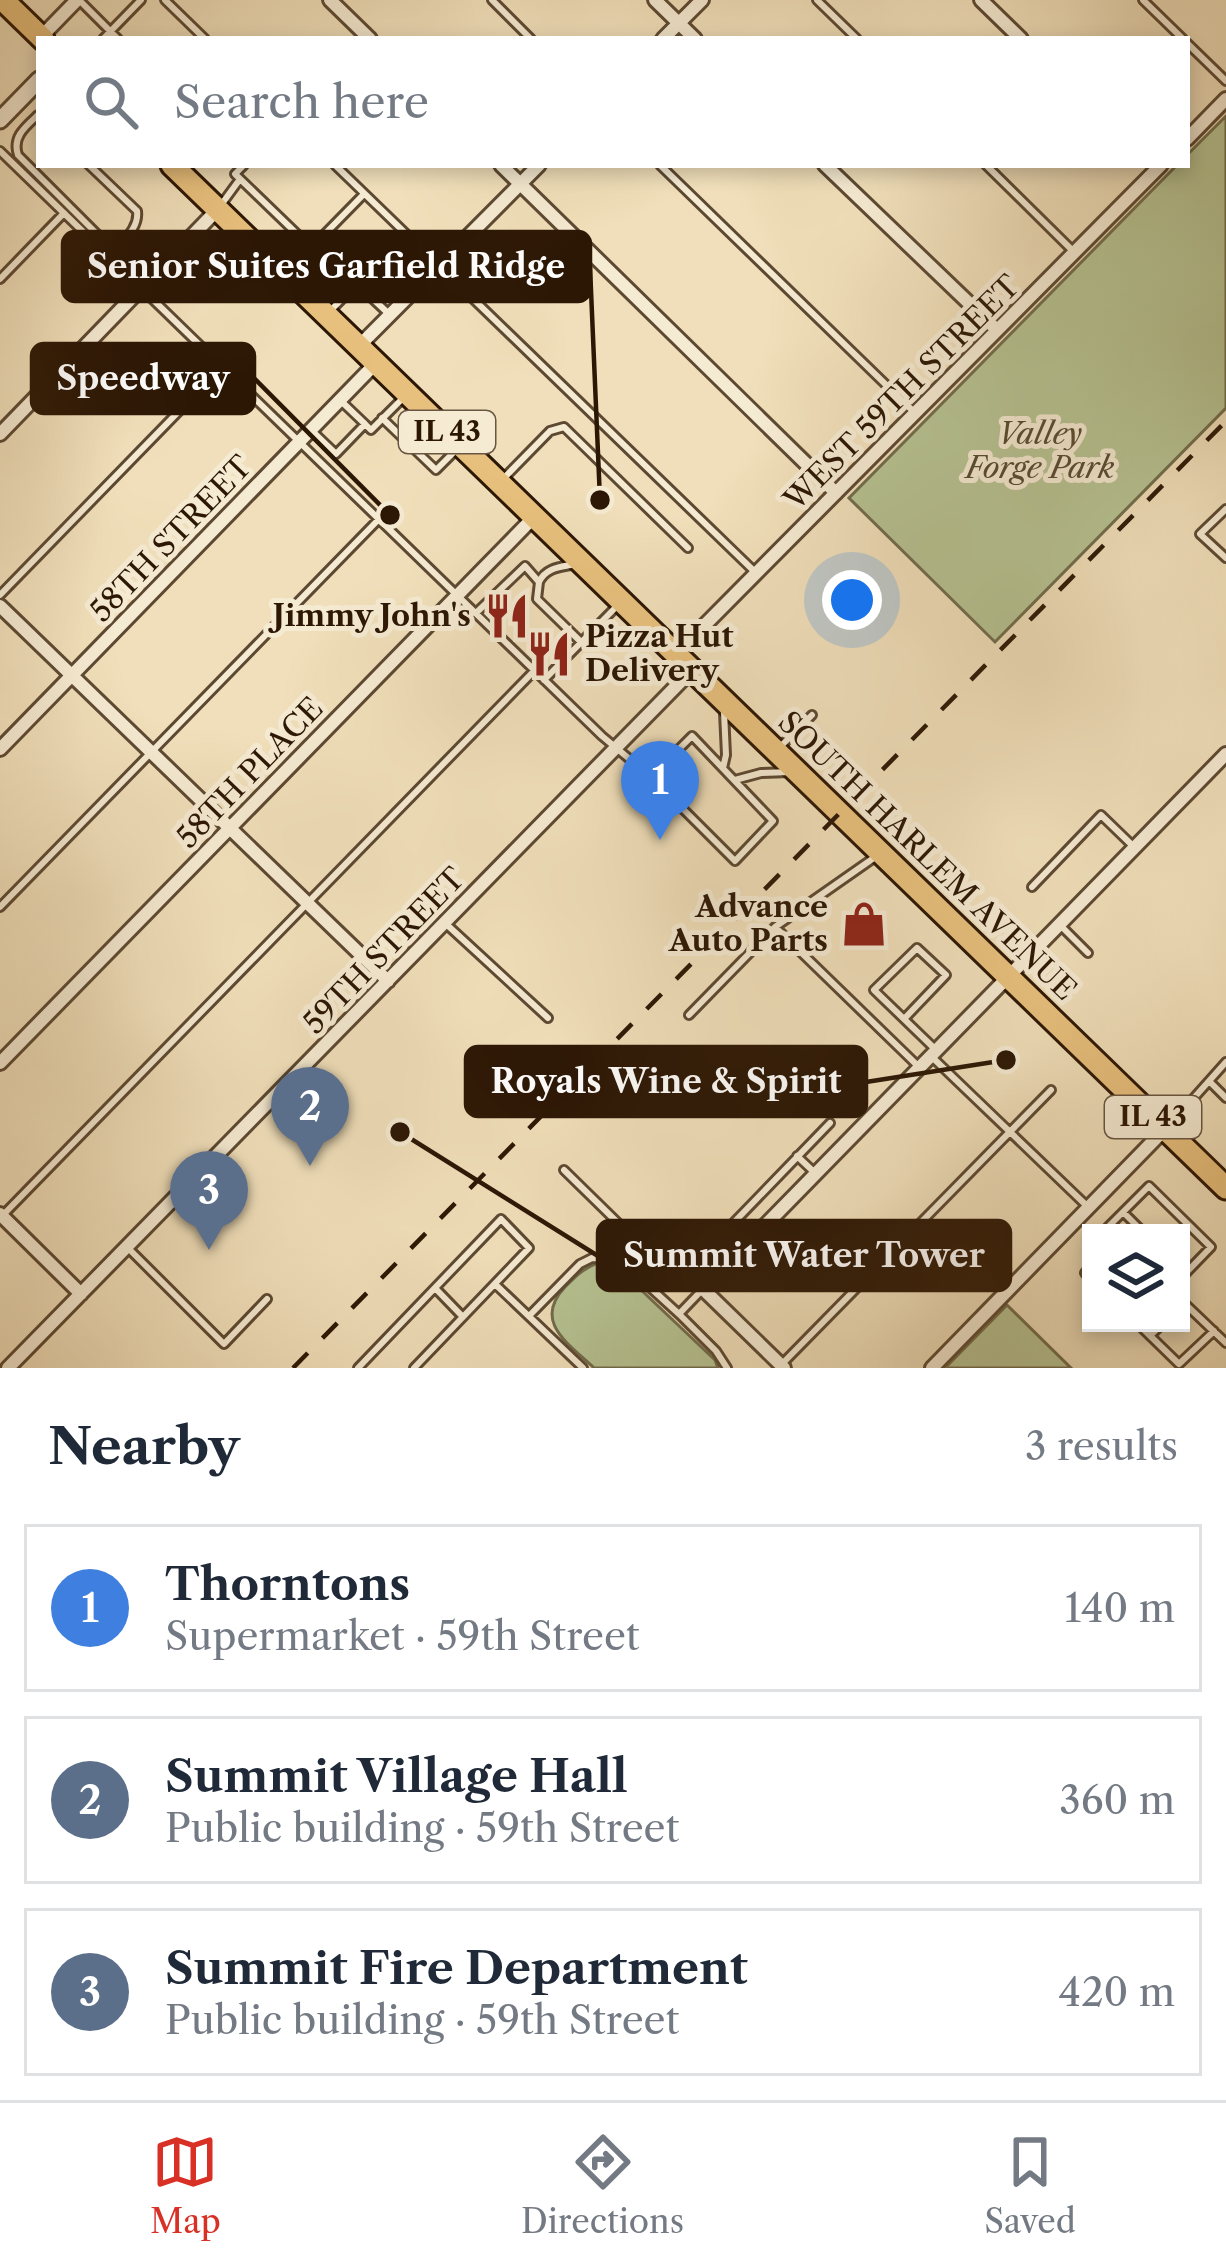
<!DOCTYPE html>
<html lang="en">
<head>
<meta charset="utf-8">
<style>
	body { margin:0; font-family:"Libre Caslon Text",serif; background:#f6f6f7; color:#1f2937 }
	.controls { position:absolute; right:36px; bottom:36px; display:grid; overflow:hidden; border-radius:0px; box-shadow:0 6px 18px #0003 }
	.controls button { width:108px; height:108px; display:grid; place-items:center; padding:0; border:0; border-bottom:3px solid #e0e1e3; background:#fff; color:#1f2937; font:60px sans-serif }
	.you { position:absolute; left:852px; top:600px; width:42px; height:42px; margin:-30px; border:9px solid #fff; border-radius:50%; background:#1a73e8; box-shadow:0 0 0 18px #1a73e833 }
	.badge { display:grid; place-items:center; width:78px; height:78px; border-radius:50%; background:#d93025; color:#fff; font-size:39px; font-weight:700 }
	.pin { position:absolute; translate:-50% -99px; filter:drop-shadow(0 3px 6px #0008) }
	.pin::after { content:''; position:absolute; top:63px; width:42px; height:36px; background:inherit; clip-path:polygon(0 0,100% 0,50% 100%) }
	.list { margin:0; padding:0; list-style:none }
	h2 { display:flex; justify-content:space-between; align-items:center; height:156px; margin:0; padding:0 48px; font-size:51px }
	h2 small { font-size:39px; font-weight:400; color:#747a83 }
	.list li { display:grid; grid-template-columns:78px 1fr auto; gap:36px; align-items:center; box-sizing:border-box; height:168px; margin:0 24px 24px; padding:0 24px; border:3px solid #e0e1e3; border-radius:0px }
	.list b { display:block; font-size:45px; white-space:nowrap }
	.list p { margin:0; font-size:39px; white-space:nowrap; color:#747a83 }
	.list em { font-size:39px; font-style:normal; color:#747a83 }
	.icon { flex:none; width:66px; height:66px; fill:none; stroke:currentColor; stroke-width:2; stroke-linecap:round; stroke-linejoin:round }
	.map { position:relative; flex:none; width:1226px; height:1368px; overflow:hidden }
	.search { position:absolute; background:#fff; box-shadow:0 6px 18px #0003; left:36px; right:36px; top:36px; height:132px; display:flex; align-items:center; gap:30px; box-sizing:border-box; padding:0 42px; border-radius:0px; color:#747a83; font-size:45px }
	.sheet { height:732px; background:#fff }
	nav { display:flex; justify-content:space-around; align-items:center; box-sizing:border-box; height:168px; border-top:3px solid #e0e1e3; background:#fff; font-size:33px; color:#747a83 }
	nav a { display:grid; justify-items:center; gap:6px }
	nav .on { color:#d93025 }
	.map>svg:first-child { display:block }
</style>
</head>
<body>
<div class="map">
<svg width="1226" height="1368" viewBox="0 0 1226 1368">
	<rect width="100%" height="100%" fill="#f0dfba"/>
	<filter id="stains"><feTurbulence type="fractalNoise" baseFrequency=".00167" numOctaves="4"/><feColorMatrix values="0 0 0 0 .2 0 0 0 0 .09 0 0 0 0 .02 0 0 0 .5 -.17"/></filter>
	<radialGradient id="worn" r=".72"><stop offset=".6" stop-color="#630" stop-opacity="0"/><stop offset="1" stop-color="#630" stop-opacity=".3"/></radialGradient>
	<path fill="#b6c292" stroke="#716c4c" stroke-width="3" d="M 1226,116 L 1226,408 L 995,642 L 849,498 L 1177,165 L 1187,165 L 1187,155 Z
		M 597,1263 L 609,1264 L 621,1271 L 715,1360 L 718,1368 L 594,1368 C 569,1344 532,1322 565,1287 C 576,1276 583,1269 597,1263 Z
		M 1007,1305 L 1071,1368 L 945,1368 Z"/>
	<g fill="none" stroke-linecap="round" stroke-linejoin="round">
		<g stroke="#5d4932" stroke-width="12">
			<path id="service" d="M 79,0 L 118,39
				M 165,0 L 205,39
				M 492,0 L 531,39
				M 817,0 L 857,39
				M 1143,0 L 1183,39
				M 103,39 L 141,0
				M 1187,43 L 1226,81
				M 38,115 C 25,127 12,137 18,155 L 108,245 L 118,247
				M 0,151 L 602,736 L 651,777
				M 89,165 L 137,211 C 139,226 127,237 118,247 L 147,277
				M 244,165 L 235,174 L 353,288 L 406,234
				M 335,165 L 755,572
				M 660,165 L 913,411
				M 986,165 L 1073,251
				M 221,205 L 240,179
				M 311,248 L 363,195
				M 270,255 L 292,230
				M 0,279 L 64,213
				M 296,280 L 319,256
				M 357,284 L 389,314
				M 329,312 L 353,288
				M 382,418 L 436,470 L 457,449
				M 365,424 L 371,430 L 405,396
				M 311,430 L 336,454 L 365,424 L 341,401
				M 502,480 L 550,431 L 564,427 L 688,548
				M 1226,509 L 1200,534 L 1226,558
				M 539,582 C 546,567 561,567 576,564
				M 0,595 L 222,367
				M 476,613 L 525,566 L 539,582 L 537,599 L 581,642
				M 544,680 L 619,604
				M 692,736 L 773,821 L 735,861 L 651,777 Z
				M 778,749 L 812,715
				M 723,768 L 726,755 L 724,712
				M 735,780 L 761,773 L 790,772
				M 1032,887 L 1101,815 L 1134,847
				M 0,907 L 379,519
				M 445,923 L 548,1018
				M 1061,926 L 1088,953
				M 775,927 L 919,1067
				M 689,1015 L 775,927 L 878,855
				M 904,1019 L 946,975 L 917,948 L 874,990 L 936,1050
				M 933,1058 L 1088,1207
				M 1210,1082 L 1226,1098
				M 1168,1127 L 1226,1062
				M 797,1156 L 815,1173
				M 564,1170 L 666,1270 L 685,1273 L 703,1289 L 679,1314
				M 1123,1212 L 1144,1233
				M 3,1215 L 534,671
				M 1110,1233 L 1106,1229 L 1149,1186 L 1211,1247 L 1181,1278
				M 127,1247 L 224,1344 L 267,1299
				M 1091,1266 L 1085,1273 L 1091,1279
				M 685,1273 L 830,1123
				M 495,1284 L 583,1368
				M 435,1288 L 463,1317
				M 1181,1300 L 1226,1343
				M 529,1316 L 580,1264 L 592,1258 L 620,1260 L 679,1314 L 716,1351 L 727,1368
				M 1137,1323 L 1179,1364 L 1214,1331
				M 1150,1336 L 1163,1323
				M 781,1365 L 1051,1090
				M 358,1368 L 501,1219 L 529,1248 L 414,1368"/>
		</g>
		<g stroke="#5d4932" stroke-width="18">
			<path id="minor" d="M 330,0 L 370,39
				M 655,0 L 695,39
				M 981,0 L 1021,39
				M 41,37 L 77,0
				M 663,39 L 702,0
				M 1187,139 L 1226,99
				M 501,165 L 836,493
				M 825,165 L 997,330
				M 359,346 L 539,165
				M 0,434 L 218,209
				M 0,606 L 388,981
				M 676,654 L 1161,165
				M 0,749 L 376,363
				M 0,1063 L 534,517
				M 0,1214 L 81,1294
				M 8,1368 L 692,670
				M 784,1368 L 703,1289 L 1226,754
				M 932,1368 L 1165,1129"/>
		</g>
		<g stroke="#5d4932" stroke-width="21">
			<path id="tertiary" d="M 0,120 L 39,80"/>
		</g>
		<g stroke="#2c1705" stroke-width="27">
			<path id="primary" d="M 3,0 L 43,39
				M 172,165 L 1226,1188"/>
		</g>
		<use href="#service" stroke="#f5ead2" stroke-width="6"/>
		<use href="#minor" stroke="#f5ead2" stroke-width="12"/>
		<use href="#tertiary" stroke="#f5ead2" stroke-width="15"/>
		<use href="#primary" stroke="#e8c07d" stroke-width="21"/>
		<path stroke="#2c1705" stroke-width="4.5" stroke-dasharray="21 21" stroke-linecap="butt" d="M 293,1368 L 1226,421"/>
	</g>
	<defs>
		<g id="restaurant-bare" transform="scale(3.6)"><path d="M-5-6h1v4h1v-4h1v4h1v-4h1v5L-1.5 .5V6h-2V.5L-5-1ZM5-6V6H3V1.5H1.5Q1.5-4 5-6Z" fill="#8f2418" stroke="#f5ead2" stroke-width="2.5" paint-order="stroke"/></g>
		<g id="shop-bare" transform="scale(3.6)"><path d="M-5-2.5h2.3a2.7 3.5 0 0 1 5.4 0H5L5.5 6h-11ZM-1.5-2.5h3a1.5 2.3 0 0 0-3 0Z" fill="#8f2418" stroke="#f5ead2" stroke-width="2.5" paint-order="stroke"/></g>
	</defs>
	<g fill-rule="evenodd">
		<use href="#restaurant-bare" x="507" y="616"/>
		<use href="#restaurant-bare" x="549" y="654"/>
		<use href="#shop-bare" x="864" y="924"/>
	</g>
	<g text-anchor="middle" stroke-width="10" stroke-linejoin="round" paint-order="stroke">
		<g fill="#f5ead2" stroke="#685642" stroke-width="3">
			<rect x="399" y="411" width="96" height="42" rx="9"/>
			<rect x="1105" y="1096" width="96" height="42" rx="9"/>
		</g>
		<g font-size="27" font-weight="bold" fill="#2c1705">
			<text x="447" y="441">IL 43</text>
			<text x="1153" y="1126">IL 43</text>
		</g>
		<g font-size="30" fill="#2c1705" stroke="#f5ead2">
			<text transform="translate(902 393) rotate(-45)" y="10">WEST 59TH STREET</text>
			<text transform="translate(171 539) rotate(-46)" y="10">58TH STREET</text>
			<text transform="translate(250 773) rotate(-46)" y="10">58TH PLACE</text>
			<text transform="translate(927 856) rotate(44)" y="10">SOUTH HARLEM AVENUE</text>
			<text transform="translate(384 951) rotate(-46)" y="10">59TH STREET</text>
		</g>
		<g font-size="30" font-style="italic" fill="#554a2f" stroke="#f5ead2">
			<text x="1040" y="444">Valley<tspan x="1040" dy="34">Forge Park</tspan></text>
		</g>
		<g font-size="30" font-weight="bold" fill="#2c1705" stroke="#f5ead2" text-anchor="end">
			<text x="471" y="626">Jimmy John's</text>
			<text x="585" y="647" text-anchor="start">Pizza Hut<tspan x="585" dy="34">Delivery</tspan></text>
			<text x="828" y="917">Advance<tspan x="828" dy="34">Auto Parts</tspan></text>
		</g>
	</g>
	<path fill="none" stroke="#2c1705" stroke-width="4.5" d="M600 500L590 267M390 515L254 378M1006 1060L866 1082M400 1132L598 1256"/>
	<g fill="#2c1705" stroke="#f5ead2" stroke-width="4.5">
		<circle cx="600" cy="500" r="12"/>
		<circle cx="390" cy="515" r="12"/>
		<circle cx="1006" cy="1060" r="12"/>
		<circle cx="400" cy="1132" r="12"/>
	</g>
	<g fill="#2c1705" stroke="#2c1705" stroke-width="4.5">
		<rect x="63" y="232" width="527" height="69" rx="12"/>
		<rect x="32" y="344" width="222" height="69" rx="12"/>
		<rect x="466" y="1047" width="400" height="69" rx="12"/>
		<rect x="598" y="1221" width="412" height="69" rx="12"/>
	</g>
	<g font-size="33" text-anchor="middle" font-weight="bold" fill="#fff">
		<text x="326" y="278">Senior Suites Garfield Ridge</text>
		<text x="143" y="390">Speedway</text>
		<text x="666" y="1093">Royals Wine &amp; Spirit</text>
		<text x="804" y="1267">Summit Water Tower</text>
	</g>
	<rect width="100%" height="100%" filter="url(#stains)"/>
	<rect width="100%" height="100%" fill="url(#worn)"/>
</svg>
<div class="controls">
<button><svg class="icon" aria-label="layers" viewBox="0 0 24 24"><path d="M12 4l9 5-9 5-9-5zM3 14l9 5 9-5"/></svg></button>
</div>
<div class="you"></div>
<div class="pin badge" style="left:660px;top:840px;background:#3f7fe0">1</div>
<div class="pin badge" style="left:310px;top:1166px;background:#5c6f8a">2</div>
<div class="pin badge" style="left:209px;top:1250px;background:#5c6f8a">3</div>
<div class="search"><svg class="icon" aria-label="search" viewBox="0 0 24 24"><circle cx="10" cy="10" r="6"/><path d="M15 15l6 6"/></svg>Search here</div>
</div>
<section class="sheet">
<h2>Nearby<small>3 results</small></h2>
<ul class="list">
<li><span class="badge" style="background:#3f7fe0">1</span><div><b>Thorntons</b><p>Supermarket · 59th Street</p></div><em>140 m</em></li>
<li><span class="badge" style="background:#5c6f8a">2</span><div><b>Summit Village Hall</b><p>Public building · 59th Street</p></div><em>360 m</em></li>
<li><span class="badge" style="background:#5c6f8a">3</span><div><b>Summit Fire Department</b><p>Public building · 59th Street</p></div><em>420 m</em></li>
</ul>
</section>
<nav>
<a class="on"><svg class="icon" aria-label="map" viewBox="0 0 24 24"><path d="M3 6l6-2 6 2 6-2v14l-6 2-6-2-6 2zM9 4v14M15 6v14"/></svg>Map</a>
<a><svg class="icon" aria-label="directions" viewBox="0 0 24 24"><path d="M12 3l9 9-9 9-9-9zM9 14v-3h6M13 9l2 2-2 2"/></svg>Directions</a>
<a><svg class="icon" aria-label="saved" viewBox="0 0 24 24"><path d="M7 4h10v16l-5-4-5 4z"/></svg>Saved</a>
</nav>
</body>
</html>
